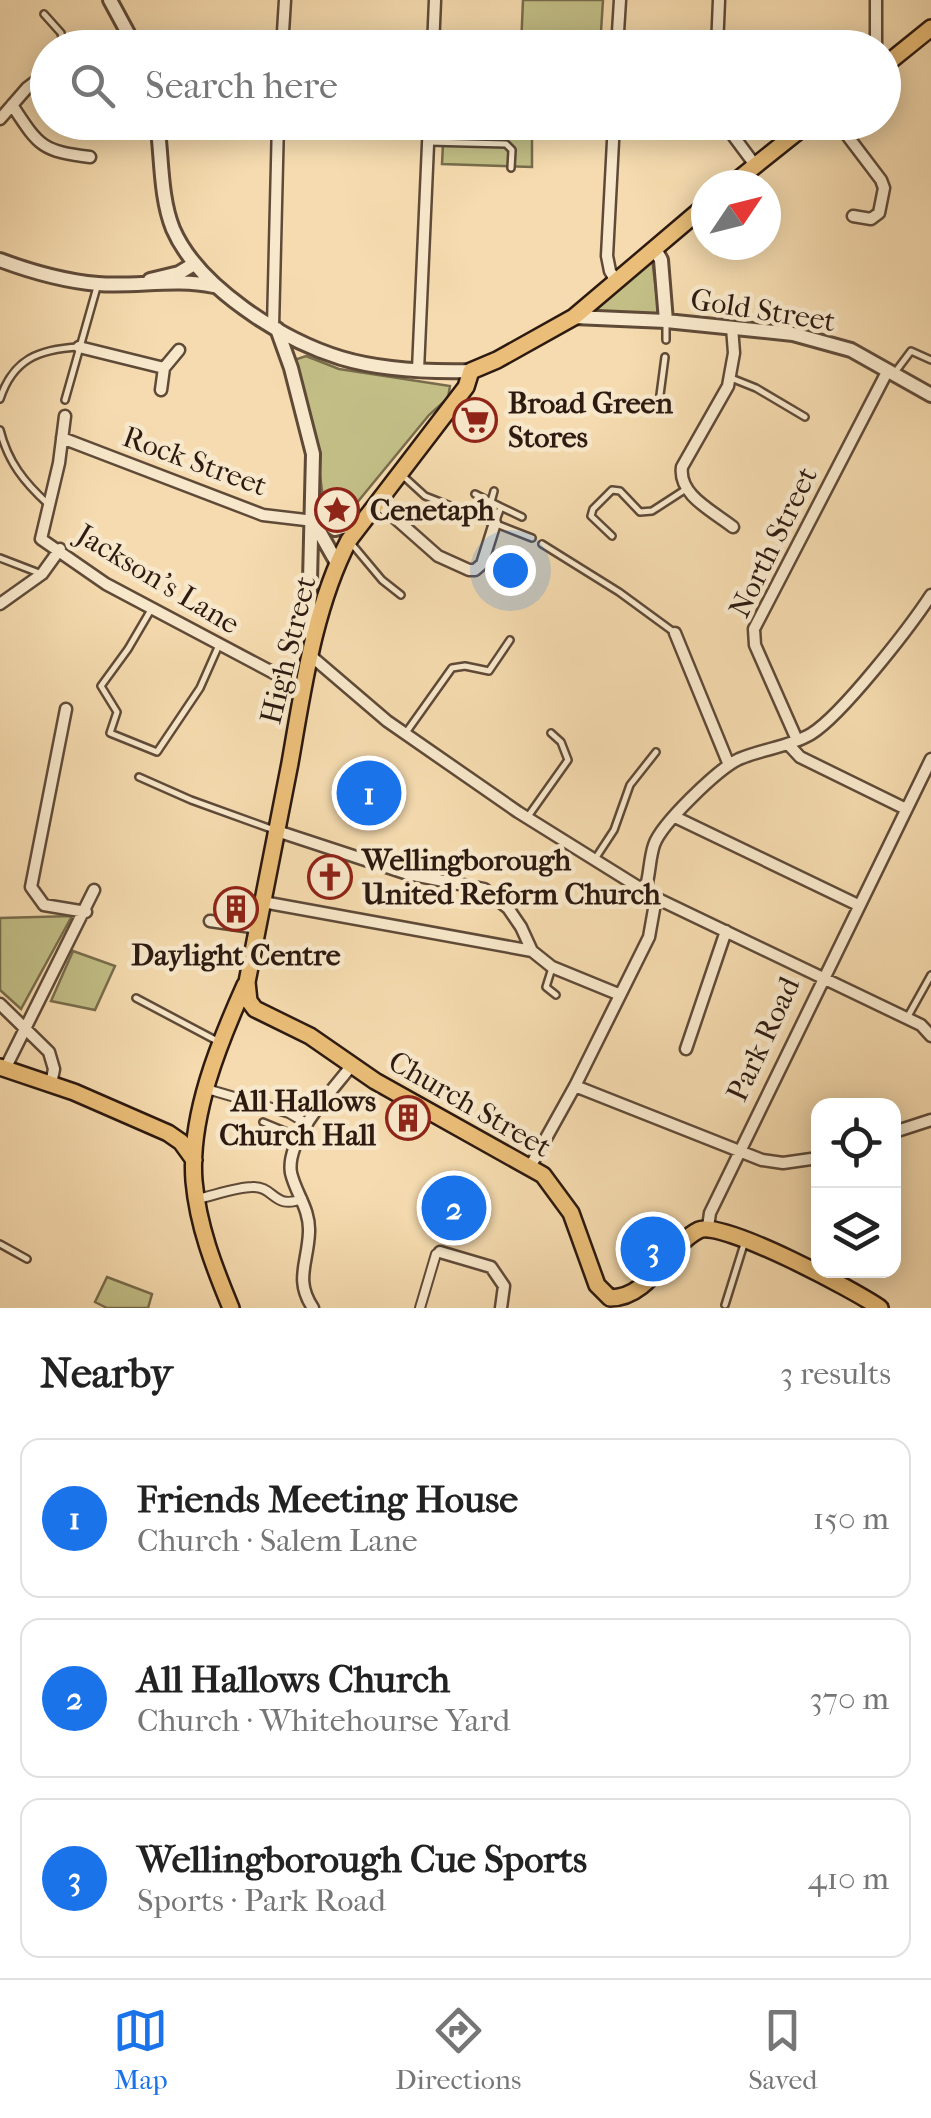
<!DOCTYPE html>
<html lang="en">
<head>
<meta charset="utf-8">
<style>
	body { margin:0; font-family:"IM FELL French Canon",serif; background:#f2f2f2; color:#222 }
	.controls { position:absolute; right:30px; bottom:30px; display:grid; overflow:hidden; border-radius:20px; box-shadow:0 5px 25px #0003 }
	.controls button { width:90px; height:90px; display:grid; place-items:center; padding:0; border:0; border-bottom:2px solid #e0e0e0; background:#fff; color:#222; font:50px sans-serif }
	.compass { position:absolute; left:691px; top:170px; width:90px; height:90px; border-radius:50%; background:#fff; box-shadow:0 5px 25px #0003; rotate:55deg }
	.you { position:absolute; left:510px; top:570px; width:35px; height:35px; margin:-25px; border:8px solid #fff; border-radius:50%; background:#1a73e8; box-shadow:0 0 0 15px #1a73e833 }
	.badge { display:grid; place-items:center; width:65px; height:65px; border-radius:50%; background:#1a73e8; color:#fff; font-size:32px; font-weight:700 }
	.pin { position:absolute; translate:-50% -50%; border:5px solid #fff; box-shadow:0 2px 10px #0006 }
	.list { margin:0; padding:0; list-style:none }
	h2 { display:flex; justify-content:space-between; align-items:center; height:130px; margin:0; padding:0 40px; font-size:42px }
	h2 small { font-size:32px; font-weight:400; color:#767676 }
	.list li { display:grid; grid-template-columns:65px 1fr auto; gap:30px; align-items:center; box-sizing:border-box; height:160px; margin:0 20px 20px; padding:0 20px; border:2px solid #e0e0e0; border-radius:20px }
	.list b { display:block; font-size:38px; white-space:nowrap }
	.list p { margin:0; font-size:32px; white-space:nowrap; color:#767676 }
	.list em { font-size:32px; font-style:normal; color:#767676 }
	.icon { flex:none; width:55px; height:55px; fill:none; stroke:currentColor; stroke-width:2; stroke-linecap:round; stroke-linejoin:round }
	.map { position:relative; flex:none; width:931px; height:1308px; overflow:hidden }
	.search { position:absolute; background:#fff; box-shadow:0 5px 25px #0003; left:30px; right:30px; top:30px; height:110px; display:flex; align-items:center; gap:25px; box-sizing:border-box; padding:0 35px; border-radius:55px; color:#767676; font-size:38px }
	.sheet { height:670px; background:#fff }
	nav { display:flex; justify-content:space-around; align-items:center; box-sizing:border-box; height:140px; border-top:2px solid #e0e0e0; background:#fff; font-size:28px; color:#767676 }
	nav a { display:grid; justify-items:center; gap:5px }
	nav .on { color:#1a73e8 }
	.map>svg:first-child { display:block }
</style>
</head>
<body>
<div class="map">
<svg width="931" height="1308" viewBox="0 0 931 1308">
	<rect width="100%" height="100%" fill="#f5dbaf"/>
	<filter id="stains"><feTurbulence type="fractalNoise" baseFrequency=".002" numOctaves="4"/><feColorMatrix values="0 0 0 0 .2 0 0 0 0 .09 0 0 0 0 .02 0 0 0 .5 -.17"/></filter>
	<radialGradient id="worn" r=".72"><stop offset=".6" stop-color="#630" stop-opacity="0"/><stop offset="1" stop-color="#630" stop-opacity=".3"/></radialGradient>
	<path fill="#c2be86" stroke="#786c4c" stroke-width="2.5" d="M 523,0 L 603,0 L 600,47 L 521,47 Z
		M 444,123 L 532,123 L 532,167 L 442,164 Z
		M 652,258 L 659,316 L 588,313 Z
		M 306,356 L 339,369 L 450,386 L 448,398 L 429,415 L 351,510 L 339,501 L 331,506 L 323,498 L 316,446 L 294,360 Z
		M 72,916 L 21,1009 L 0,990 L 0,918 Z
		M 73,951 L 115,966 L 95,1010 L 51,1001 Z
		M 107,1277 L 152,1294 L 148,1308 L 107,1308 L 95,1302 Z"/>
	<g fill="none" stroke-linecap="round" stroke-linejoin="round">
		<g stroke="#5f4a38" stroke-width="10">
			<path id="service" d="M 44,14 L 61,33 L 64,48
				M 429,142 L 506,144 L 512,150 L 511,168
				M 666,340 L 666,324
				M 896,371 L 911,351 L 931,360
				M 731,378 L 756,388 L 805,417
				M 0,399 C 13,359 39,349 79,347
				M 65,400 L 97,287
				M 658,410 L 665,357
				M 0,430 C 8,462 24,482 48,504
				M 402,475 L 425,496 L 532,538
				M 475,494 L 501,507 L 495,523
				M 491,502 L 494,491
				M 501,507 L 522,517
				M 612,536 L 591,516 L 593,509 L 612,490 L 620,491 L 640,512 L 652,511 L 686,489
				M 351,543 L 382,580 L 401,595
				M 542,544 L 619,592 L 675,633
				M 0,558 L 39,573
				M 152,608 L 128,649 L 101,686 L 117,712 L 110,733 L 157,752 L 200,688 L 219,645
				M 405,734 L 452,668 L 465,666 L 489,671 L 510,640
				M 139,777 L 191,800 L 274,830
				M 529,815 L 568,760 L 561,742 L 551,733
				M 595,859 L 614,830 L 630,785 L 656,752
				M 552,968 L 546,987 L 556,995
				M 136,998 L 219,1042
				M 907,1018 L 931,975
				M 263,1122 L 297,1136
				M 0,1244 L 27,1259
				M 725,1305 L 745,1241"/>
		</g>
		<g stroke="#5f4a38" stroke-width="12">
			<path id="pedestrian" d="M 207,1089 L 289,1113 L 308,1124
				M 197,1199 C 212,1196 237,1187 252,1187 C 275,1186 273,1210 302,1199
				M 420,1308 L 436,1254 L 440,1252"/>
		</g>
		<g stroke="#5f4a38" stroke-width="15">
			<path id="minor" d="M 282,48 L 285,0
				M 433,48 L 435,0
				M 617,48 L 620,0
				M 717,48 L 719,0
				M 876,48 L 876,0
				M 12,105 C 39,146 41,151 90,157
				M 0,119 L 27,88 L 48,72
				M 614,122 L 607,256 L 610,271 L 617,283
				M 723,122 L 755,165
				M 837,122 L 881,180 L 884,188 L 879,213 L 871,219 L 853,216
				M 273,327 L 278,122
				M 732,327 L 734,353 L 728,386 L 682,467 C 678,495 713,511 733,527
				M 79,347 L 164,368 L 161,390
				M 164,368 L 179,350
				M 418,370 L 429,122
				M 65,416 L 59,463 L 41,539 L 106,584 L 304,689
				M 62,438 L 263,515 L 314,521
				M 378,503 L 438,556 L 469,570 L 475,570 L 482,564 L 495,523
				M 0,604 L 42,574 L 60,549
				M 675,633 L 729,765
				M 311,656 L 387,721 L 518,812 L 656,898 L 921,1025 L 931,1036
				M 66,709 L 31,887 L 44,905 L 86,912
				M 797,740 L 755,645 L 754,629 L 888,370
				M 788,744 L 800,757 L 906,809
				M 675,817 L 858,905
				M 277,831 L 408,874 L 484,889 L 508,908 L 521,927 L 532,951 L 552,967 L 618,994
				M 645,890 C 650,875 649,860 654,845 C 661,824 718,769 739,759 C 762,749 789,747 811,734 C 842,715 910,627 931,595
				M 263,902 L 532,951
				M 210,921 L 258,928
				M 0,1004 L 49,1052 L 54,1069 L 51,1084
				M 686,1049 L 726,931
				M 5,1069 L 94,890
				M 575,1086 L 762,1160 L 783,1163 L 818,1158
				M 894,1132 L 931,1120
				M 530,1167 L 575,1086 L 649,937 L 656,898
				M 708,1227 L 710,1213 L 931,759
				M 440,1252 L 491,1267 L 504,1286 L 501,1308
				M 313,1308 C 294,1280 308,1263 309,1232 C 310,1209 296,1194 291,1173 C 285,1139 333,1090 352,1065"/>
		</g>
		<g stroke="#5f4a38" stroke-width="18">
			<path id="tertiary" d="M 110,0 L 136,48
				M 157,122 C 162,157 160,197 173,229 C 198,287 282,340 341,358 C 381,370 429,372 471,371
				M 655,249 L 661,260 L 666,321
				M 0,260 C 32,272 64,281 98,284 C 136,287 175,278 214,286
				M 150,280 L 179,273 L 194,264
				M 574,317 L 666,321 L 793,334 L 851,350 L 931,395
				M 277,329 L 291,368 L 313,454 L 309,623 L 313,641
				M 314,513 L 335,529 L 361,522
				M 315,524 L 337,563"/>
		</g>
		<g stroke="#2d1a11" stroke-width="20">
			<path id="primary" d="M 884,66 L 931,28
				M 731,185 L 810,122
				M 255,1009 L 249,1001 L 247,982 C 262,909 276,836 290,763 C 303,689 314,607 349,540 L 466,387 L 471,371 L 497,360 L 574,317 L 706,205
				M 255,1009 L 310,1036 L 375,1081 L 543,1175 L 571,1213 L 597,1285 L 610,1298 C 651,1298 667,1246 699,1230 C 721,1219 856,1291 880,1308
				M 0,1067 L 74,1092 L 168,1133 L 181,1142 L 194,1160
				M 231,1308 C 214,1267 198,1226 194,1181 C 189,1116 219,1043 245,985"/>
		</g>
		<use href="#service" stroke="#f8e8cb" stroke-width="5"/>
		<use href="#pedestrian" stroke="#f8e8cb" stroke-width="8"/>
		<use href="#minor" stroke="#f8e8cb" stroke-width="10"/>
		<use href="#tertiary" stroke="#f8e8cb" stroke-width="12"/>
		<use href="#primary" stroke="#eabe78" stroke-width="15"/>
	</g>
	<defs>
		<g id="supermarket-ring" transform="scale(2.25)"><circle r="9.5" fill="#f8e8cb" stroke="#8f2418" stroke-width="1.5"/><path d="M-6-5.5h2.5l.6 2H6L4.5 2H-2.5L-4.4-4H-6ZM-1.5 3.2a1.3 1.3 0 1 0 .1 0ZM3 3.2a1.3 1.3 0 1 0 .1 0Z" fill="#8f2418"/></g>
		<g id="sight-ring" transform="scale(2.25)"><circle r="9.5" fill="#f8e8cb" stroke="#8f2418" stroke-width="1.5"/><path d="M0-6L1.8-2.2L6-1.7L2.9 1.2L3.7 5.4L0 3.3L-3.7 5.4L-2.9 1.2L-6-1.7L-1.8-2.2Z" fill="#8f2418"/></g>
		<g id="church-ring" transform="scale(2.25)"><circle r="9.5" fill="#f8e8cb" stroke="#8f2418" stroke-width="1.5"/><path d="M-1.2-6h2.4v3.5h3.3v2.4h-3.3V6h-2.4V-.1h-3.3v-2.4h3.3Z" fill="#8f2418"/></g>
		<g id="building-ring" transform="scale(2.25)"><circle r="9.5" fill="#f8e8cb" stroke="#8f2418" stroke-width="1.5"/><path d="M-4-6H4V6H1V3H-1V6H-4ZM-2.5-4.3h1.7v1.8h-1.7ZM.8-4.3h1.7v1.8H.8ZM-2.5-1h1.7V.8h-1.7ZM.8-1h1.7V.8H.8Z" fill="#8f2418"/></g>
	</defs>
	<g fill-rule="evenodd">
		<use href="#supermarket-ring" x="475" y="420"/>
		<use href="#sight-ring" x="337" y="510"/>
		<use href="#church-ring" x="330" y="877"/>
		<use href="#building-ring" x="236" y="909"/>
		<use href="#building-ring" x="408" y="1118"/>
	</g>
	<g text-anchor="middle" stroke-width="9" stroke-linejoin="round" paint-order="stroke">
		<g font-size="30" fill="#2d1a11" stroke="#f8e8cb">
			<text transform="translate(763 310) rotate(9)" y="10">Gold Street</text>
			<text transform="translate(195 461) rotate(20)" y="10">Rock Street</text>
			<text transform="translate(773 542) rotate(-64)" y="10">North Street</text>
			<text transform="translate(158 579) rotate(31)" y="10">Jackson's Lane</text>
			<text transform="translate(288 650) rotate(-76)" y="10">High Street</text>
			<text transform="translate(763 1039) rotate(-65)" y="10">Park Road</text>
			<text transform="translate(470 1104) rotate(30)" y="10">Church Street</text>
		</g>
		<g font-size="30" font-weight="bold" fill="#2d1a11" stroke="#f8e8cb" text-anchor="start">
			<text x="508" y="413">Broad Green<tspan x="508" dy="34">Stores</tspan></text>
			<text x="370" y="520">Cenetaph</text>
			<text x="362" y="870">Wellingborough<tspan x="362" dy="34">United Reform Church</tspan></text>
			<text x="236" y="965" text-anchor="middle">Daylight Centre</text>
			<text x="376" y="1111" text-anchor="end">All Hallows<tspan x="376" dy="34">Church Hall</tspan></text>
		</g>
	</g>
	<rect width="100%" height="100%" filter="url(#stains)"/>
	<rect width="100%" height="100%" fill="url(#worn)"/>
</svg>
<div class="controls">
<button><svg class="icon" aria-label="locate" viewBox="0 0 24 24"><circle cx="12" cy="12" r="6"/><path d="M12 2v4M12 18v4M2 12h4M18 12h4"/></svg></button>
<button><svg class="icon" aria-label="layers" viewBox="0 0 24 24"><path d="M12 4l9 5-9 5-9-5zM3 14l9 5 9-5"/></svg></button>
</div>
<svg class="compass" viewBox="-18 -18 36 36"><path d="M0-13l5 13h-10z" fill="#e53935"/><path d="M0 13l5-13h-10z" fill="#767676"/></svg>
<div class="you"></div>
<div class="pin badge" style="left:369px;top:793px">1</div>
<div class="pin badge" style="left:454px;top:1208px">2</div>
<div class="pin badge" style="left:653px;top:1249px">3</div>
<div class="search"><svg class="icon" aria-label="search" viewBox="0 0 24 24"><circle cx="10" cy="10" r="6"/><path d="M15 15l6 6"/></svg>Search here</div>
</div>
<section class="sheet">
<h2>Nearby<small>3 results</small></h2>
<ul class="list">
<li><span class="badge">1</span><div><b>Friends Meeting House</b><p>Church · Salem Lane</p></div><em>150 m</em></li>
<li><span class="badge">2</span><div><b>All Hallows Church</b><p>Church · Whitehourse Yard</p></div><em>370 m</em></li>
<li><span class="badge">3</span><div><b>Wellingborough Cue Sports</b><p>Sports · Park Road</p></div><em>410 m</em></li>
</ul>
</section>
<nav>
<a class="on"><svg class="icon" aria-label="map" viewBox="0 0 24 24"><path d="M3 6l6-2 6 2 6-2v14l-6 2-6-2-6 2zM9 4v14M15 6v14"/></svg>Map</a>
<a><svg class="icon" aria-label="directions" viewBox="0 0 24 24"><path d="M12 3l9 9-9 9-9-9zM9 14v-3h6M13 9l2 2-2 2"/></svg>Directions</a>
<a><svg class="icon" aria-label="saved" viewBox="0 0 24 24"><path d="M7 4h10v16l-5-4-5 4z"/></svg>Saved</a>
</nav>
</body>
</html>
